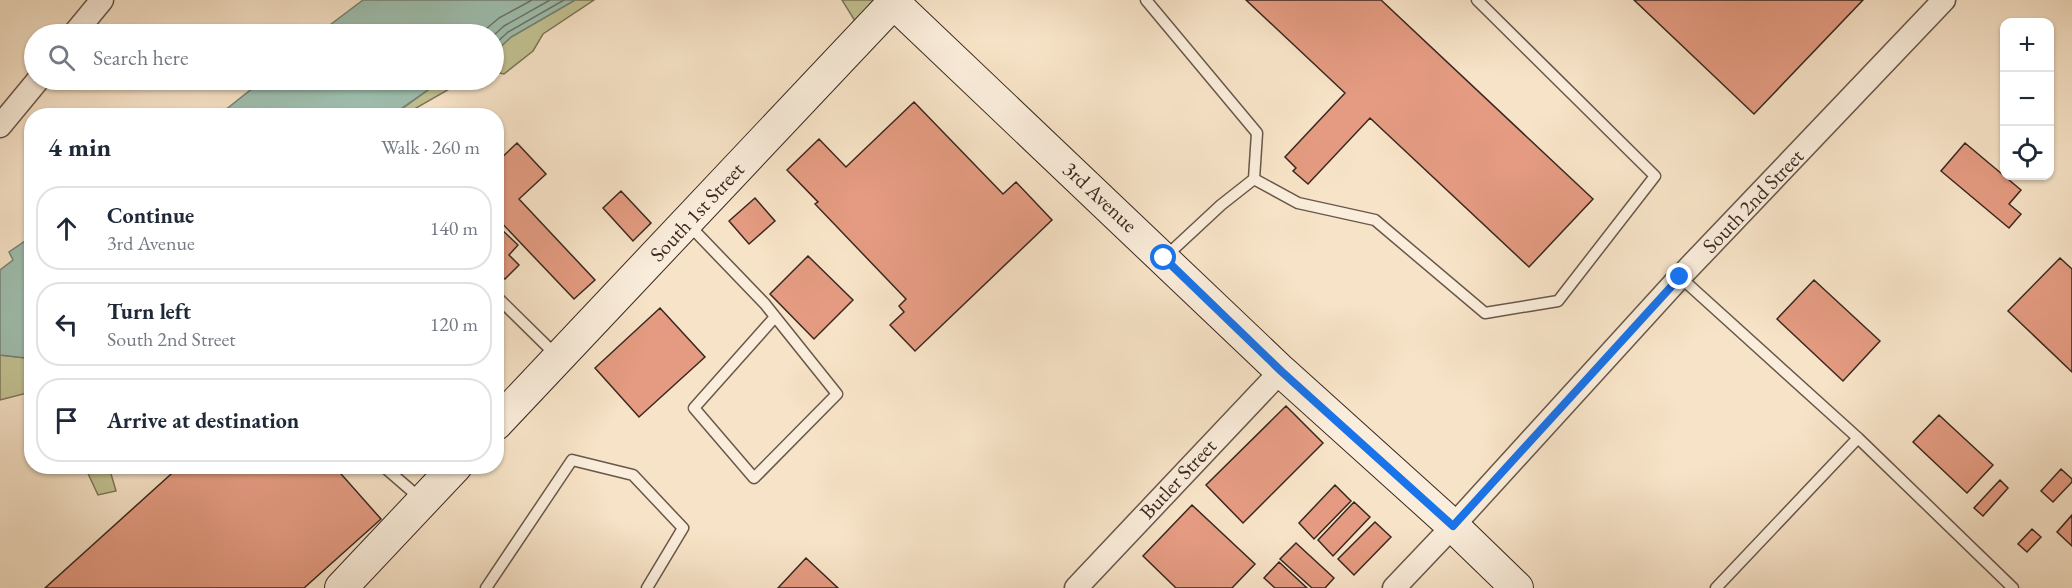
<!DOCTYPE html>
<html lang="en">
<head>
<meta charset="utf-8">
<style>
	body { margin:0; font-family:"EB Garamond",serif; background:#f6f6f7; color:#1f2937 }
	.controls { position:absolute; right:18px; top:18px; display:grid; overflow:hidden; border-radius:12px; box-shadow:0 2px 4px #0004 }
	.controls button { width:54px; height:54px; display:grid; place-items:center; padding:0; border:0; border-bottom:2px solid #e0e1e3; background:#fff; color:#1f2937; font:30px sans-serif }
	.stop { position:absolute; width:18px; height:18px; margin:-14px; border:4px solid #1a73e8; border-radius:50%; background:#fff }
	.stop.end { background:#1a73e8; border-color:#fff; box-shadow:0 2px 6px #0008 }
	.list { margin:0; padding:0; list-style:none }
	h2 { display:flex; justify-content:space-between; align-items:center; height:78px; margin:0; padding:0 24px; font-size:26px }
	h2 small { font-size:20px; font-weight:400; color:#747a83 }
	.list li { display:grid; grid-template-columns:39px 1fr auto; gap:18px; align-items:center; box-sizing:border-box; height:84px; margin:0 12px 12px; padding:0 12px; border:2px solid #e0e1e3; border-radius:24px }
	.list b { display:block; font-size:22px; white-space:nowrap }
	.list p { margin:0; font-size:20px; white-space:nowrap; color:#747a83 }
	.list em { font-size:20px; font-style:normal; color:#747a83 }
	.icon { flex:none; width:33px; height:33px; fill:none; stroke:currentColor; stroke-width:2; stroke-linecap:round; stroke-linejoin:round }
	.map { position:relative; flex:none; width:2072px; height:588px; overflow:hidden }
	.search { position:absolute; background:#fff; box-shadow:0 2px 4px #0004; left:24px; top:24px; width:480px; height:66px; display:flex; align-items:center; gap:15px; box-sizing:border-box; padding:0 21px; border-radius:33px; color:#747a83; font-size:22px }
	.panel { position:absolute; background:#fff; box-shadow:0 2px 4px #0004; left:24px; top:108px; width:480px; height:366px; border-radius:24px }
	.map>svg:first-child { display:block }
</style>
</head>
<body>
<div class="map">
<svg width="2072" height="588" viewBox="0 0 2072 588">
	<rect width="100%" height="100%" fill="#f7e3c7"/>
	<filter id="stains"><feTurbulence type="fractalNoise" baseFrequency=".00333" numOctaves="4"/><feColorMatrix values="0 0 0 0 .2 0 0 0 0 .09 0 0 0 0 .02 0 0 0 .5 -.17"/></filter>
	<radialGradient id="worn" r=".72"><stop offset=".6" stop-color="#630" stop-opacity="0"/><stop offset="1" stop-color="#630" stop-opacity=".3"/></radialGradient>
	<path fill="#c2c292" stroke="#7e7559" stroke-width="1.5" d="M 575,0 L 594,0 L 543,34 L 533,51 L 504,74 L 494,72 L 497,50 L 511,37 Z
		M 842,0 L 888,0 L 860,29 Z
		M 442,80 L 465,80 L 416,108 L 410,115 L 392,116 Z
		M 31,345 L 31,392 L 0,400 L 0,355 L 25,358 Z
		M 85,467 L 109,467 L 116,491 L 98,495 Z"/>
	<path fill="#9ebfaf" stroke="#768376" stroke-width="1.5" d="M 363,0 L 575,0 L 511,37 L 497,50 L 494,62 L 494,34 L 318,34 Z
		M 263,80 L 442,80 L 392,115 L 219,115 Z
		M 31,237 L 31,345 L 26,358 L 0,355 L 0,270 L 13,260 L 9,252 Z"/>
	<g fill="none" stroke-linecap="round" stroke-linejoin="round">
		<path stroke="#6c7468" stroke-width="1.5" d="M 480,34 L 499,18 L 532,0
			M 494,35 L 504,26 L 550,0
			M 494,45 L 508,32 L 564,0"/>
	</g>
	<path fill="#e49b81" stroke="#3a2820" stroke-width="1.5" d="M 1246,0 L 1381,0 L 1593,199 L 1529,267 L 1370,118 L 1308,184 L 1293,171 L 1296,168 L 1285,157 L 1345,93 Z
		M 1634,0 L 1863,0 L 1754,114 Z
		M 914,102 L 1003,194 L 1016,182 L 1052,220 L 915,351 L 890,325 L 904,312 L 899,306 L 906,299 L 815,204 L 818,202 L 787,170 L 819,139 L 846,167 Z
		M 517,143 L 546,174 L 519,199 L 595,280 L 574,299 L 496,217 L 496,163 Z
		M 1965,143 L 2021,190 L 2009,204 L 2021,214 L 2009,228 L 1941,171 Z
		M 621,191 L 651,223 L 633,241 L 603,208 Z
		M 755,198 L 775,221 L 749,244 L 729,221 Z
		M 499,227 L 518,245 L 509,255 L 519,265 L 505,279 L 496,272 L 496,229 Z
		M 808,256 L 853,300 L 814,339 L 770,294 Z
		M 2060,258 L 2072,269 L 2072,372 L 2008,311 Z
		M 1814,280 L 1880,341 L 1843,381 L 1777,319 Z
		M 660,308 L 705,357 L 639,417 L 595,368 Z
		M 1286,406 L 1323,443 L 1243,523 L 1206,485 Z
		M 1939,415 L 1993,465 L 1967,493 L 1913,442 Z
		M 180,466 L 334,466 L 381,519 L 304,588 L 45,588 Z
		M 2061,469 L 2072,479 L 2072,482 L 2053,502 L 2041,491 Z
		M 2000,480 L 2008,488 L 1983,516 L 1974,508 Z
		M 1335,485 L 1351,501 L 1314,539 L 1299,523 Z
		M 1354,502 L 1370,517 L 1333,556 L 1318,540 Z
		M 1192,505 L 1255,564 L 1232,588 L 1176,588 L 1143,556 Z
		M 2072,515 L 2072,546 L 2057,532 Z
		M 1375,522 L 1391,537 L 1354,575 L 1338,559 Z
		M 2032,529 L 2041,537 L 2027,552 L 2018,544 Z
		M 1296,543 L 1334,578 L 1325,588 L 1312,588 L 1280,559 Z
		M 806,558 L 838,588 L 778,588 Z
		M 1279,562 L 1307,588 L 1275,588 L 1264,578 Z"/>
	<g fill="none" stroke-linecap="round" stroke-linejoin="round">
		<g stroke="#69574a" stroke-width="13">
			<path id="lane" d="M 1146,0 L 1257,133 L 1254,179 L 1221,205 L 1164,258
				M 1254,179 L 1298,203 L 1375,220 L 1485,313 L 1558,301 L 1655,176 L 1477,0
				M 688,224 L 765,304 L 837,394 L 754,478 L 694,408 L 775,317
				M 1680,277 L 1858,438 L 2013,588
				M 496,296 L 556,355
				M 383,466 L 421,499
				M 486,588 L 572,460 L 633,475 L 683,528 L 647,588
				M 1716,588 L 1858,438"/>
		</g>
		<g stroke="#69574a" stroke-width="25">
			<path id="street" d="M 74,34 L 102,0
				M 0,126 L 38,80
				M 1076,588 L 1281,371
				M 1394,588 L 1453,526 L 1680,277 L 1944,0"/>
		</g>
		<g stroke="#3a2820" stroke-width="34">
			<path id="secondary" d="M 894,3 L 1281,371 L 1453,526 L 1517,588
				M 496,424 L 896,0
				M 341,588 L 456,466"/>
		</g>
		<use href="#lane" stroke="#faeddb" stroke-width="10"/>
		<use href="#street" stroke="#faeddb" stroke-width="22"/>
		<use href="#secondary" stroke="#faeddb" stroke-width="32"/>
	</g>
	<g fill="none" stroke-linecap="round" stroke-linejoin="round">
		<path stroke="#1a73e8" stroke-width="8" d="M 1164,258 L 1281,371 L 1453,526 L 1680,277"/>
	</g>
	<g text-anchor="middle" stroke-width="4.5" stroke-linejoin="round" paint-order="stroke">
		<g font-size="21" fill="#3a2820" stroke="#faeddb">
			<text transform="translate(1100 197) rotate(43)" y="7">3rd Avenue</text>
			<text transform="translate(1753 201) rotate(-46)" y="7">South 2nd Street</text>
			<text transform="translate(697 212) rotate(-47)" y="7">South 1st Street</text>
			<text transform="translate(1178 479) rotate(-47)" y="7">Butler Street</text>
		</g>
	</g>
	<rect width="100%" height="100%" filter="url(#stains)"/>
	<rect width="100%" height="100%" fill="url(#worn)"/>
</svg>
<div class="controls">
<button>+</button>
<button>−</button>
<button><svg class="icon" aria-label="locate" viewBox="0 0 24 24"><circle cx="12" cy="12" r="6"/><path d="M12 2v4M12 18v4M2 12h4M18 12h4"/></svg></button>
</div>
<div class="stop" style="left:1164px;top:258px"></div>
<div class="stop end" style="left:1680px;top:277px"></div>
<div class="search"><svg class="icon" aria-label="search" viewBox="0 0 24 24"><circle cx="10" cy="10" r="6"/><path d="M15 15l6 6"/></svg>Search here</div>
<section class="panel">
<h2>4 min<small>Walk · 260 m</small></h2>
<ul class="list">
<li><svg class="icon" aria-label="ahead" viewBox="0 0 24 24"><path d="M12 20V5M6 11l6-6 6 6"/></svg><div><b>Continue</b><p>3rd Avenue</p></div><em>140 m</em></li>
<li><svg class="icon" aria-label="left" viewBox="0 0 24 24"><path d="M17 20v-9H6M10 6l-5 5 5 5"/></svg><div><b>Turn left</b><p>South 2nd Street</p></div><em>120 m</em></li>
<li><svg class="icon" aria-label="arrive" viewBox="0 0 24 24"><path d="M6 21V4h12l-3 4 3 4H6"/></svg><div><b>Arrive at destination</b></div></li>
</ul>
</section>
</div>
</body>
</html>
